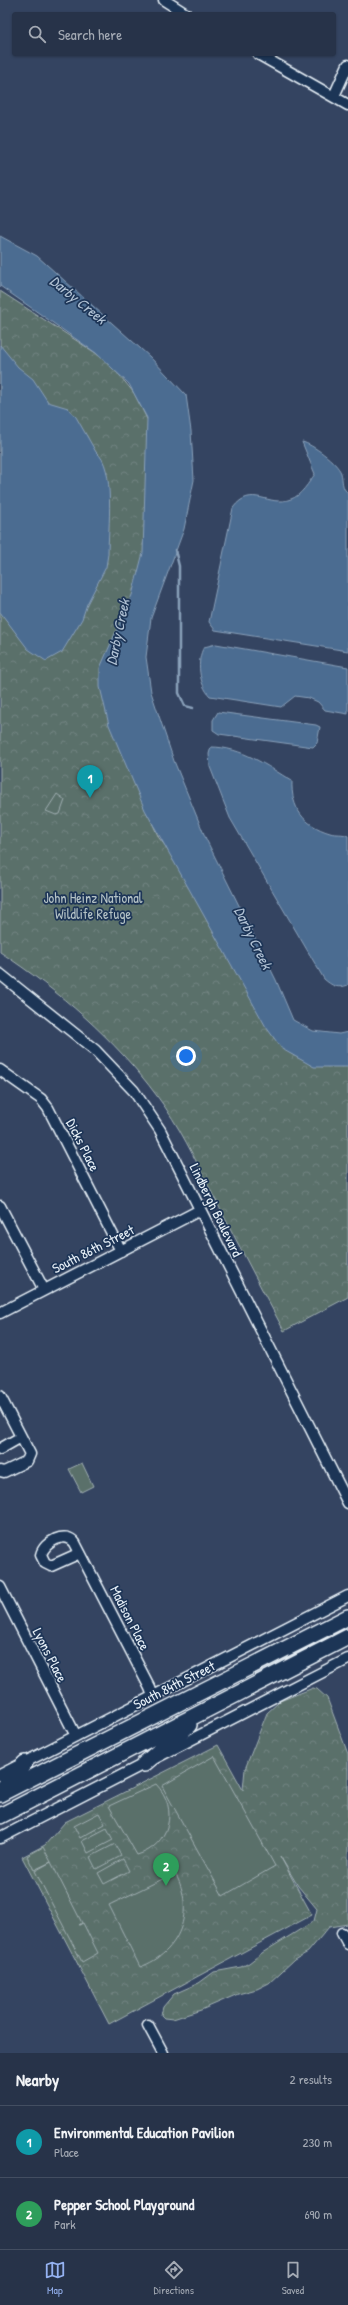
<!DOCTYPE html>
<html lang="en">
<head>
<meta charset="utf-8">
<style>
	body { margin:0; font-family:"Patrick Hand",sans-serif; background:#2f3b50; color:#f1f3f6 }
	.you { position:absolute; left:186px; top:1056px; width:14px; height:14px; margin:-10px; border:3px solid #fff; border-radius:50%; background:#1a73e8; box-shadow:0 0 0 6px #1a73e833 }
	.badge { display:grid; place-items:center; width:26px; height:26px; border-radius:50%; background:#95b2f1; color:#fff; font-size:13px; font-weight:700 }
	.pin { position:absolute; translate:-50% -33px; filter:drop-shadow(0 1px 2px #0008) }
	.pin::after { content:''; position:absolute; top:21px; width:14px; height:12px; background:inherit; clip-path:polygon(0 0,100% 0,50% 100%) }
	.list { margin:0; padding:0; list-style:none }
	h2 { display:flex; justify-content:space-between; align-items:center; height:52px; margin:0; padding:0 16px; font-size:17px }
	h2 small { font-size:13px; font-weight:400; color:#a4aab4 }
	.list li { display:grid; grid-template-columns:26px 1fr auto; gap:12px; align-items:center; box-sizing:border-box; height:72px; padding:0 16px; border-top:1px solid #434e61 }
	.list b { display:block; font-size:15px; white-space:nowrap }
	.list p { margin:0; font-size:13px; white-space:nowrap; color:#a4aab4 }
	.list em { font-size:13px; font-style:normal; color:#a4aab4 }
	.icon { flex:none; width:22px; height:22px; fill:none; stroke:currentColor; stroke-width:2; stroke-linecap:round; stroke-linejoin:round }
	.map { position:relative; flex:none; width:348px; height:2053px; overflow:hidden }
	.search { position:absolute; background:#273349; box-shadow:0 1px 3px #0004; left:12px; right:12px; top:12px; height:44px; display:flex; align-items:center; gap:10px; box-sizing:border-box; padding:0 14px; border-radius:4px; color:#a4aab4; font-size:15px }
	.sheet { height:196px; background:#273349 }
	nav { display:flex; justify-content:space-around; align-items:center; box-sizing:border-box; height:56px; border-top:1px solid #434e61; background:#273349; font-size:11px; color:#a4aab4 }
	nav a { display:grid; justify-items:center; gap:2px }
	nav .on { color:#95b2f1 }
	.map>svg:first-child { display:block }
</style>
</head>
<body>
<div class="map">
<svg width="348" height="2053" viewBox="0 0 348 2053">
	<defs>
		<pattern id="forest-crowns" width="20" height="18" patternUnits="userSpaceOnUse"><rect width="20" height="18" fill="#5a6f6b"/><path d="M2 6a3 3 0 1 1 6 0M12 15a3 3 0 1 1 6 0" fill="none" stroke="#728481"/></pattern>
	</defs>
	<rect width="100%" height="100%" fill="#344461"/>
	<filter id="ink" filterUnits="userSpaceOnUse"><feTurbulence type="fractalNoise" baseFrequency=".025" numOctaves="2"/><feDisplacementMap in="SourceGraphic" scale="8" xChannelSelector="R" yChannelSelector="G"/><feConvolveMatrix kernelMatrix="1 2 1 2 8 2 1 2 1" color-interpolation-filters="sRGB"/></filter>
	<g filter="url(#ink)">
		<path fill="url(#forest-crowns)" stroke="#a1b0b2" d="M 0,291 L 108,361 L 134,393 L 153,431 L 159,484 L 137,591 L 145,807 L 159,838 L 167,848 L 284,1048 C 302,1065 325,1064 348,1064 L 348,1297 L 284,1331 C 259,1284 235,1238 211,1191 C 195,1159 179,1125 157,1096 C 115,1039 59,991 0,952 Z
			M 313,1688 L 317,1689 L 327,1698 L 348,1754 L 348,1924 L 329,1927 L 308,1952 L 294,1960 L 269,1983 L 257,1989 L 238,1994 L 201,2010 L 173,2019 L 164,2018 L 161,2015 L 163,2007 L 174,1994 L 199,1983 L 214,1972 L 241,1967 L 249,1963 L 262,1953 L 314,1921 L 317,1909 L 298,1886 L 280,1856 L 312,1915 L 109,2024 L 22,1857 L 45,1845 L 65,1822 L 218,1745 L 243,1790 L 245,1769 L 267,1713 L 280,1701 Z"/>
		<path fill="#5a6f6b" stroke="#a1b0b2" d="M 57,794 L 65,800 L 60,814 L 56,815 L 46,811 Z
			M 82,1463 L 93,1486 L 81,1492 L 69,1469 Z
			M 214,1756 L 275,1866 L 223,1896 L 162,1786 Z
			M 156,1784 C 180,1809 169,1846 137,1855 L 109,1806 Z
			M 99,1813 L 105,1824 L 80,1838 L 74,1826 Z
			M 107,1828 L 113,1840 L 88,1853 L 82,1841 Z
			M 115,1844 L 121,1856 L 96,1869 L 90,1857 Z
			M 43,1847 L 51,1862 L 34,1870 L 27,1856 Z
			M 123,1859 L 129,1871 L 104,1884 L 98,1873 Z
			M 51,1862 L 82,1923 L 79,1925 L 83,1923 L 98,1953 L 82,1962 L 35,1871 Z
			M 175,1873 C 196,1911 180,1953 140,1967 L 109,1905 Z"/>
		<path fill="#4b6c91" stroke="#8aa1ba" d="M 0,236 L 37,256 L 150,357 L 186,395 L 191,431 L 194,480 L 184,529 L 151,618 L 146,657 L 151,692 L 174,761 L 206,839 L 276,980 L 293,1020 L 313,1031 L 339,1034 L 348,1032 L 348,1067 L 314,1067 L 282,1049 L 266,1027 L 145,810 L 109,725 L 100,687 L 100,668 L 132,595 L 143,553 L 147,418 L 129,384 L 96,353 L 0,286 Z
			M 0,345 L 18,367 L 33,379 L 48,402 L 68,408 L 76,417 L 96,452 C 116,467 108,530 108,554 L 106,567 L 87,604 L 82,619 L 62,652 L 46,661 L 28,649 L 0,612 Z
			M 302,442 C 312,444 337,462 341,473 C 343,480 341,488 348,493 L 348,651 L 215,630 L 209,622 L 233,508 C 252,483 268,508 291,499 C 301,496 309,482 315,474 Z
			M 216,644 L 348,667 L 348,714 L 325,710 L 318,702 L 309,698 L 295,696 L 281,707 L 210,696 C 199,685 196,660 204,647 Z
			M 218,712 L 316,725 L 320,727 L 317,743 L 313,747 L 219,734 L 213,730 L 213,720 Z
			M 211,747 C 242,747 267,766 292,781 C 291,808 303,825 330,833 C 336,835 343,833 348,836 L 348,985 C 338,989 332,986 324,979 L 230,818 L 210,767 L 209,754 Z"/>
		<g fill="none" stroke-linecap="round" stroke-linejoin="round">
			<path stroke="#8aa1ba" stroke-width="2.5" d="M 175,550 L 179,566 L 179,693 L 185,706 L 193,708"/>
			<g stroke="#e8f1f8" stroke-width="13">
				<path id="street" d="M 164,0 L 186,14
					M 258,54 L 348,105
					M 334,96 L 348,65
					M 0,974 L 95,1050 L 134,1091 L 160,1130 L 348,1503
					M 0,1070 L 41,1099 L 48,1108 L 121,1251
					M 0,1206 L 44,1290
					M 0,1313 L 200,1210
					M 0,1396 L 30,1454 L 27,1461 L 4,1472 L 0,1471
					M 0,1449 L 21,1437
					M 80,1553 L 51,1566 L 45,1563 L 41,1555 C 44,1542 66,1530 75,1543 L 150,1688 L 153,1696
					M 0,1587 L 76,1736
					M 0,1775 L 348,1596
					M 0,1838 L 348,1659
					M 342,1933 L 348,1944
					M 148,2025 L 163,2053"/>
			</g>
			<g stroke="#e8f1f8" stroke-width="18">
				<path id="primary" d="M 144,1764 L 189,1725
					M 2,1789 L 25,1763
					M 0,1794 L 348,1617
					M 0,1816 L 348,1637"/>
			</g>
			<use href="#street" stroke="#1d3557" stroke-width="10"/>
			<use href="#primary" stroke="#1d3557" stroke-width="15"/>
		</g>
	</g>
	<g text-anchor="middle" stroke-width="3.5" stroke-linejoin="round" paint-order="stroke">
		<g font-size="14" fill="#b6c4c7" stroke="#1d3557">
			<text x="93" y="903">John Heinz National<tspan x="93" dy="16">Wildlife Refuge</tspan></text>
		</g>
		<g font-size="14" fill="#e8f1f8" stroke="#1d3557">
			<text transform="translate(83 1145) rotate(63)" y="5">Dicks Place</text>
			<text transform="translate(216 1210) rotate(64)" y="5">Lindbergh Boulevard</text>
			<text transform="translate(93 1249) rotate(-27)" y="5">South 86th Street</text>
			<text transform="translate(130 1618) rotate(63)" y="5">Madison Place</text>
			<text transform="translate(50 1655) rotate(63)" y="5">Lyons Place</text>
			<text transform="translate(174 1685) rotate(-27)" y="5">South 84th Street</text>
		</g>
		<g font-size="15" font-style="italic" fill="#b1c2d4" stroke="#1d3557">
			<text transform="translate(78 300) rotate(39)" y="5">Darby Creek</text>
			<text transform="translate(118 632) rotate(-78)" y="5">Darby Creek</text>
			<text transform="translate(253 938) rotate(64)" y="5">Darby Creek</text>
		</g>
	</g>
</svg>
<div class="you"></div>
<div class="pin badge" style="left:90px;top:798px;background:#0f9aa8">1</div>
<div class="pin badge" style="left:166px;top:1886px;background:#2e9e5b">2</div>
<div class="search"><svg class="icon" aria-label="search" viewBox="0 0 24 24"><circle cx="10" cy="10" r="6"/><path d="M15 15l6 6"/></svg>Search here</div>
</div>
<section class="sheet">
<h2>Nearby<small>2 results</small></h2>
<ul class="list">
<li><span class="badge" style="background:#0f9aa8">1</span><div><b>Environmental Education Pavilion</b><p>Place</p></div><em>230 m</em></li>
<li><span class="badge" style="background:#2e9e5b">2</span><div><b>Pepper School Playground</b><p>Park</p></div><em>690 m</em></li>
</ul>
</section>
<nav>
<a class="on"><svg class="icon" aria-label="map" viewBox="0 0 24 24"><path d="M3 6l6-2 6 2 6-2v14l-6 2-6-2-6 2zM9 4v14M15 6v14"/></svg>Map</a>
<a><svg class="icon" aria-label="directions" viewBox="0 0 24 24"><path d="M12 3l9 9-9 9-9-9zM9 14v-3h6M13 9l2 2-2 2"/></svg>Directions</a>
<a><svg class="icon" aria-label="saved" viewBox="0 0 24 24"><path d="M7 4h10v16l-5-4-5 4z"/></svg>Saved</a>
</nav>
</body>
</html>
